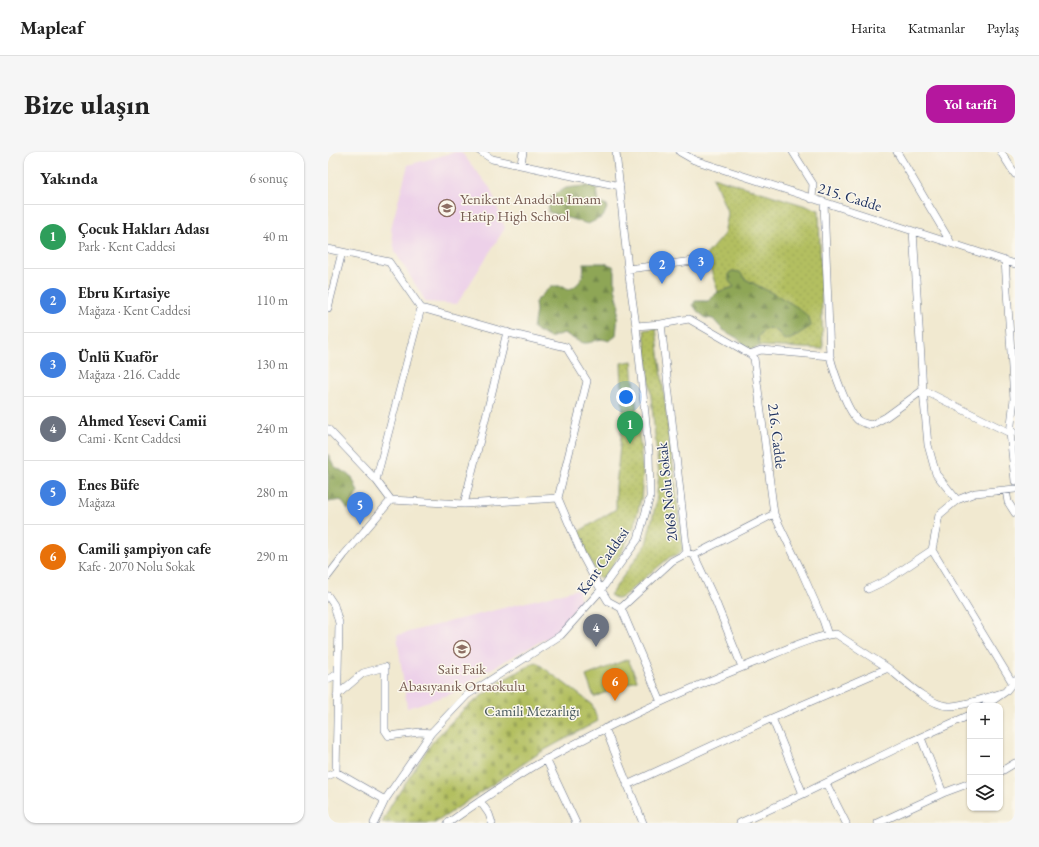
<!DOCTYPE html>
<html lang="tr">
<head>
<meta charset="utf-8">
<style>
	body { margin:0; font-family:"EB Garamond",serif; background:#f6f6f6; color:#222 }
	.controls { position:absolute; right:12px; bottom:12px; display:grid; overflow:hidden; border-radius:8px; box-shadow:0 1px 3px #0004 }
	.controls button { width:36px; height:36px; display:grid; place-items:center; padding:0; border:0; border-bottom:1px solid #e0e0e0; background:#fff; color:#222; font:20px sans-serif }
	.you { position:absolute; left:298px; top:245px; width:14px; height:14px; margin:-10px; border:3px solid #fff; border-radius:50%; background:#1a73e8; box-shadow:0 0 0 6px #1a73e833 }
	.badge { display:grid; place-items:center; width:26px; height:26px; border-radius:50%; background:#b5179e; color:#fff; font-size:13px; font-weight:700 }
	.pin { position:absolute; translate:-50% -33px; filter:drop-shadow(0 1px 2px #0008) }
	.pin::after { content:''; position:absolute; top:21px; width:14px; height:12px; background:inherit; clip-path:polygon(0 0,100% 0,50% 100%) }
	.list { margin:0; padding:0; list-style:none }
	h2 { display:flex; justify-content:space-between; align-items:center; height:52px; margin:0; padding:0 16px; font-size:17px }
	h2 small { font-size:13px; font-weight:400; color:#767676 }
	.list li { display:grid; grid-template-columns:26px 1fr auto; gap:12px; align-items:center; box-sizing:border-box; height:64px; padding:0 16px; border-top:1px solid #e0e0e0 }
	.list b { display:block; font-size:15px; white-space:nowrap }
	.list p { margin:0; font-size:13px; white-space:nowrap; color:#767676 }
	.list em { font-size:13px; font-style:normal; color:#767676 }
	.icon { flex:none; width:22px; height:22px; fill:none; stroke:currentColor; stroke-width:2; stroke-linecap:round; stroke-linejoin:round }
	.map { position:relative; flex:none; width:687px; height:671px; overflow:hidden; border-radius:12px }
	header { display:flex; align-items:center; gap:24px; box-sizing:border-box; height:56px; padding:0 20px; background:#fff; border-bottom:1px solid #e0e0e0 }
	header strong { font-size:19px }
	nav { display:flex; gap:22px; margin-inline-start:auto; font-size:14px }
	.intro { display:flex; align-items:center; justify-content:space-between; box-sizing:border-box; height:96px; padding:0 24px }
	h1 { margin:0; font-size:28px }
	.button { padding:10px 18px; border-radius:12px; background:#b5179e; color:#fff; font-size:14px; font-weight:700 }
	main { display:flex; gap:24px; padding:0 24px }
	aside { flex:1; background:#fff; border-radius:12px; box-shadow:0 1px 3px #0004 }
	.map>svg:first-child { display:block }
</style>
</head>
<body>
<header>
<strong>Mapleaf</strong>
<nav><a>Harita</a><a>Katmanlar</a><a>Paylaş</a></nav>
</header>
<div class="intro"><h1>Bize ulaşın</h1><a class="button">Yol tarifi</a></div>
<main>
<aside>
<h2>Yakında<small>6 sonuç</small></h2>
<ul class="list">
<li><span class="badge" style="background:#2e9e5b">1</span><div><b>Çocuk Hakları Adası</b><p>Park · Kent Caddesi</p></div><em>40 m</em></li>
<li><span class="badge" style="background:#3f7fe0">2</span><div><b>Ebru Kırtasiye</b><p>Mağaza · Kent Caddesi</p></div><em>110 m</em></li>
<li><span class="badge" style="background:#3f7fe0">3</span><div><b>Ünlü Kuaför</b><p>Mağaza · 216. Cadde</p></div><em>130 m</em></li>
<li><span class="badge" style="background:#6b7280">4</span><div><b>Ahmed Yesevi Camii</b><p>Cami · Kent Caddesi</p></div><em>240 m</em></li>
<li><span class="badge" style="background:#3f7fe0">5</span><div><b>Enes Büfe</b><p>Mağaza</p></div><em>280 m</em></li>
<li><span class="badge" style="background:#e8710a">6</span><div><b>Camili şampiyon cafe</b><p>Kafe · 2070 Nolu Sokak</p></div><em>290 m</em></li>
</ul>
</aside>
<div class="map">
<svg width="687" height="671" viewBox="0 0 687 671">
	<defs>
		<pattern id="grass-dots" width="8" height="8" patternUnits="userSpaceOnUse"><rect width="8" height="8" fill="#b3bf61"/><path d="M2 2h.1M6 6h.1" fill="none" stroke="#99a457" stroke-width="1.8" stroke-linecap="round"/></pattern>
		<pattern id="forest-firs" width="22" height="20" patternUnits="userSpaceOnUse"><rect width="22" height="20" fill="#8ea657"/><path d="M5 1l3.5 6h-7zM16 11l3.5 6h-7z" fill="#73884b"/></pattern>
		<pattern id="cemetery-stones" width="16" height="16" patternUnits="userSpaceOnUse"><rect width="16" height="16" fill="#b3bf61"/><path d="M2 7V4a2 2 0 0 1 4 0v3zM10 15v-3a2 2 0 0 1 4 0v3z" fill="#99a457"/></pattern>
	</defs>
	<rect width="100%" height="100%" fill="#fbf7ec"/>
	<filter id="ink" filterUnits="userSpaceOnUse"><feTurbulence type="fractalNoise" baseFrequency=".025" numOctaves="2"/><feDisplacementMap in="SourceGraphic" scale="8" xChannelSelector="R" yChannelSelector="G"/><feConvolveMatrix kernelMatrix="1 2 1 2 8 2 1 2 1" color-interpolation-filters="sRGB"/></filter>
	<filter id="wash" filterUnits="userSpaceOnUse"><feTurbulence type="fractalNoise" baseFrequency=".012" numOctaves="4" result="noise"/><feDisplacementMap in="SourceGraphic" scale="16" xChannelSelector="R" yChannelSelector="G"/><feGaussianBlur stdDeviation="0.9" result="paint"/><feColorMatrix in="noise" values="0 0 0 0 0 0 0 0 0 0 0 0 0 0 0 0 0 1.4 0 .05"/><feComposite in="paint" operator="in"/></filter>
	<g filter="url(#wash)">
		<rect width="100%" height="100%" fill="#f1e9d0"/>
		<path fill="#edd1e9" d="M 127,0 L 133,0 L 162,36 L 177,76 L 129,152 L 98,150 L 67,100 L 63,76 L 80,13 Z
			M 250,437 L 253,450 L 226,482 L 173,511 L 123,542 L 79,556 L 69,483 Z"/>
		<path fill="url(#grass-dots)" stroke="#677760" d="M 385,25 L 491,58 L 495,197 L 432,194 L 430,185 L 435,179 L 441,176 L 449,179 L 456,188 L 483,174 L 433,136 L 417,127 L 406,135 L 390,140 L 378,103 L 396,82 L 400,62 Z
			M 328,176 L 355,398 L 349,403 L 342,405 L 293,446 L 289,447 L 282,443 L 318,392 L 328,351 L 331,322 L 316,178 Z
			M 304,209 L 315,322 L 313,347 L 306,374 L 293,401 L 276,425 L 273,426 L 269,424 L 250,380 L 288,357 L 288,334 L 295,263 L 293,211 Z"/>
		<path fill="url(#forest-firs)" stroke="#546a5a" d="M 263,33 L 269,37 L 271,51 L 280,54 L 275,65 L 260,72 L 220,60 L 222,45 L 238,36 Z
			M 255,111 L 276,111 L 285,114 L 287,120 L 287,136 L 291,152 L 288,184 L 281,189 C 269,184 266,192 256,191 C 249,190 242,184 236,181 L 222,186 L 205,176 L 208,159 L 207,150 L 223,134 L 236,134 L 240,138 C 253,132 257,124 255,111 Z
			M 404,119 L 412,120 L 417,127 L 452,145 L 469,155 L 481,165 L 483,174 L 463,187 L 456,188 L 449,179 L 441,176 L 435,179 L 430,185 L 432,194 L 421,199 L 409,186 L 395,178 L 385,167 L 378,166 L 370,160 L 365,153 L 367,149 L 380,149 L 390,140 L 406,135 L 401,129 L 401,121 Z
			M 0,302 L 6,314 L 24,325 L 30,340 L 20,358 L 13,348 L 0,350 Z"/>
		<path fill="url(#cemetery-stones)" stroke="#677760" d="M 208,510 L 264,552 L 270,569 L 213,600 L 107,671 L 54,671 L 63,653 L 105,589 L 135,558 L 173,529 Z"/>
		<path fill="#b3bf61" stroke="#677760" d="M 300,507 L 309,528 L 266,545 L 258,524 Z"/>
	</g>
	<g filter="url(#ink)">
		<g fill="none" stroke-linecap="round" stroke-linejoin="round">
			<g stroke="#667086" stroke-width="8">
				<path id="minor" d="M 153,0 L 164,7 L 292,34
					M 352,0 L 366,8 L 687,112
					M 465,0 L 485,32 L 484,47
					M 569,0 L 623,91
					M 673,0 L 687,22
					M 193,12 L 195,0
					M 0,97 L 61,110 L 93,156 L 48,328
					M 300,117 L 374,108
					M 0,156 L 14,100
					M 93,156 L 185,182 L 238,195 L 259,229 L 230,346
					M 333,172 L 359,401 L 366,403 L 387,448 L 414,515
					M 308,174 L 333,172 L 361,167 L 422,202 L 426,206 L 446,362 L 472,416 L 495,468 L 500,483
					M 422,202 L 433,198 L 502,204 L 496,50
					M 502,204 C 505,217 520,262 531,269 C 534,271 540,272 543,273 L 558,265 L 595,238 L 585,79
					M 0,277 L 48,328 L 63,348
					M 685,280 L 682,281 L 687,329
					M 678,338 L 680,350 L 687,361
					M 629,348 L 647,341 L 687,337
					M 136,352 L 179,180
					M 604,398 L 684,530
					M 366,403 L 446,362
					M 0,424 L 16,403 L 63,348 L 136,352 L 230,346 L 255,405 L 269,431 L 280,449 L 293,456 L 333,550
					M 540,437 L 559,428 L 604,398 L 611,363 L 629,348 L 608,322 L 600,293 L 595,238 L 682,281 L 686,247 L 677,108
					M 0,444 L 6,453 L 11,471 L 8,620
					M 293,456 L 344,409 L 359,401
					M 560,516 C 575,528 601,553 620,554 C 638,554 659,545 677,540
					M 0,527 L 10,522
					M 9,543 L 35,521 L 57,515 L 57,578 L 61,584 L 92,580 L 103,581
					M 657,554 L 677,540 L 687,528
					M 444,566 L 475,642
					M 277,576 L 315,671
					M 593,586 L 615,641 L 642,631
					M 218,607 L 248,671
					M 672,620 L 687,611
					M 0,624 L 8,620 L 57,648
					M 498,631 L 518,671
					M 152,649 L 161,662 L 164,671
					M 46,671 L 57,648 L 103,581 L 139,543 L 233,483 L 273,438 L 310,387 L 322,345 L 321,301 L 308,174 L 300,117 L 288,0
					M 120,671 C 152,649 184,626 219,607 C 285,570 355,539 425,511 C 448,502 484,484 508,482 L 560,516 L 444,566 L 299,633
					M 412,671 L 475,642 L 582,590 L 642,563
					M 550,671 L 615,641"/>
			</g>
			<use href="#minor" stroke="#fff" stroke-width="7"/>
		</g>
	</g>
	<defs>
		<g id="school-ring" transform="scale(0.9)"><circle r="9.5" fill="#fbf7ec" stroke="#8d6e63" stroke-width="1.5"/><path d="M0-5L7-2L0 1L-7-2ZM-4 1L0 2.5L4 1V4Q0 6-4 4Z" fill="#8d6e63"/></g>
	</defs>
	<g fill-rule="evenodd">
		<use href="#school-ring" x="119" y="56"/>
		<use href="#school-ring" x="134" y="497"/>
	</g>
	<g text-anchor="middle" stroke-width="3" stroke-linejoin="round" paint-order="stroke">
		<g font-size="15" fill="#1b2f5e" stroke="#fbf7ec">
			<text transform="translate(522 45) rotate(17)" y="5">215. Cadde</text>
			<text transform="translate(449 284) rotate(83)" y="5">216. Cadde</text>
			<text transform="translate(339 340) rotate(-96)" y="5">2068 Nolu Sokak</text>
			<text transform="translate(275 409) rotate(-55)" y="5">Kent Caddesi</text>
		</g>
		<g font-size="15" fill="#785e54" stroke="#fbf7ec" text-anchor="start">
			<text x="132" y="52">Yenikent Anadolu Imam<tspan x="132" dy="17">Hatip High School</tspan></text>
			<text x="134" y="522" text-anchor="middle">Sait Faik<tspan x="134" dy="17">Abasıyanık Ortaokulu</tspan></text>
		</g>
		<g font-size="15" fill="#495a5f" stroke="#fbf7ec">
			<text x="204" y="564">Camili Mezarlığı</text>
		</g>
	</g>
</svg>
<div class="controls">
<button>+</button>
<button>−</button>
<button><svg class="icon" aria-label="layers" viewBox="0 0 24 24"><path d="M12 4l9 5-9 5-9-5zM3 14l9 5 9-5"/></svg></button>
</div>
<div class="you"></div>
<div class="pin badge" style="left:302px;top:292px;background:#2e9e5b">1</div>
<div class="pin badge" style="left:334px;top:132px;background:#3f7fe0">2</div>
<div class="pin badge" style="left:373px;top:129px;background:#3f7fe0">3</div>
<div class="pin badge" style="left:268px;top:495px;background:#6b7280">4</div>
<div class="pin badge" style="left:32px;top:373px;background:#3f7fe0">5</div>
<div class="pin badge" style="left:287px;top:549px;background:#e8710a">6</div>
</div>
</main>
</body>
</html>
